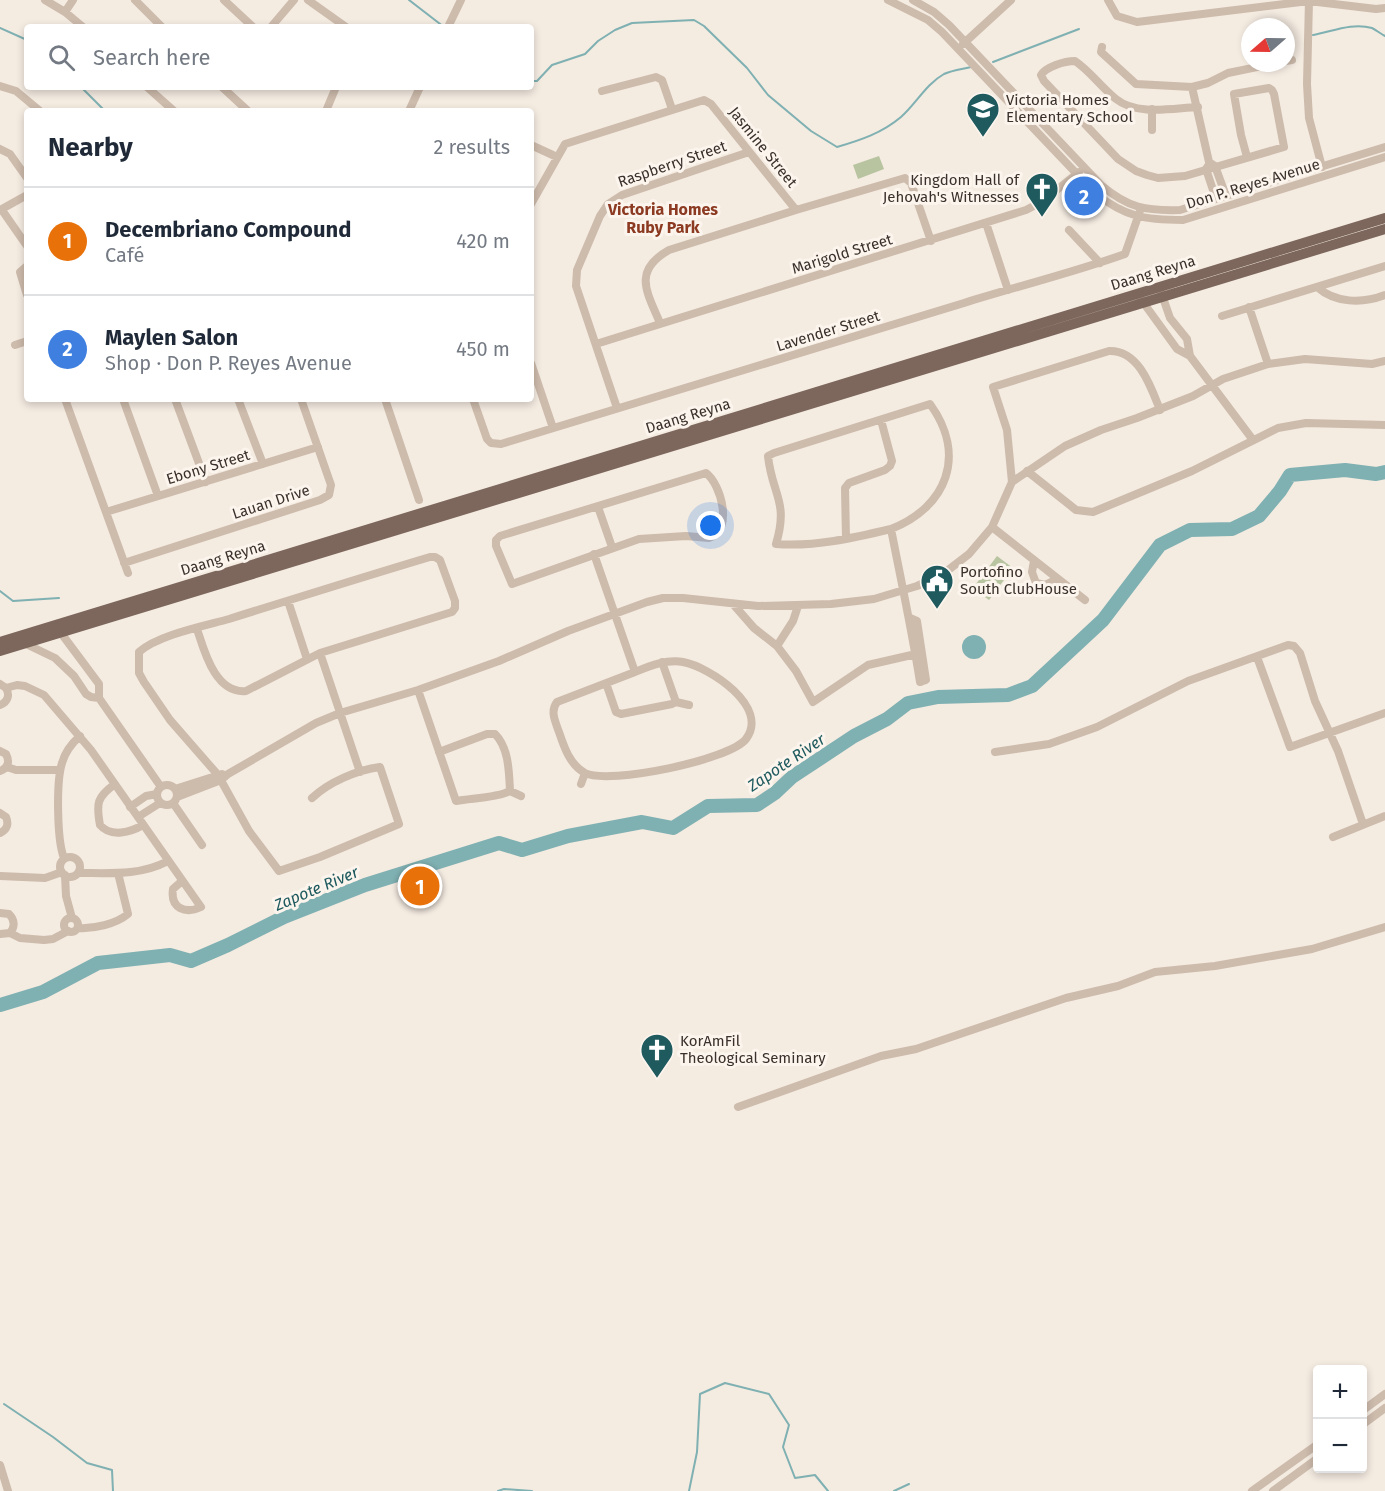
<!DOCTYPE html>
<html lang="en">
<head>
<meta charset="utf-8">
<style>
	body { margin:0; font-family:"Fira Sans",sans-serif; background:#f2f2f3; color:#1f2937 }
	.controls { position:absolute; right:18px; bottom:18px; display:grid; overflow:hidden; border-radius:6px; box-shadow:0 3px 9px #0003 }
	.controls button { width:54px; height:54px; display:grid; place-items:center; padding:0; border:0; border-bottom:2px solid #e0e1e3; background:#fff; color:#1f2937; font:30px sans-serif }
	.compass { position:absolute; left:1241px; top:18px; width:54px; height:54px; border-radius:50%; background:#fff; box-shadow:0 3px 9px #0003; rotate:250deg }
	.you { position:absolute; left:711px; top:526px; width:21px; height:21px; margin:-15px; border:4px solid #fff; border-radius:50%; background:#1a73e8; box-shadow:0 0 0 9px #1a73e833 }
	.badge { display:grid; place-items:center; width:39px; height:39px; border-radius:50%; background:#2563eb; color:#fff; font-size:20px; font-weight:700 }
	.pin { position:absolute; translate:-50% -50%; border:3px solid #fff; box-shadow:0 2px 6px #0006 }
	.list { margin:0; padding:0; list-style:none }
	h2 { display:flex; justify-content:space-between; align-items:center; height:78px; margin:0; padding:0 24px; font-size:26px }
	h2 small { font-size:20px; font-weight:400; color:#747a83 }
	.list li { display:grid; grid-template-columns:39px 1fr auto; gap:18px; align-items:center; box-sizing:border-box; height:108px; padding:0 24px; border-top:2px solid #e0e1e3 }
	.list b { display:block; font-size:22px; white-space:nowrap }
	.list p { margin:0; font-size:20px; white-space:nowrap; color:#747a83 }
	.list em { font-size:20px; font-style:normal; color:#747a83 }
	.icon { flex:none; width:33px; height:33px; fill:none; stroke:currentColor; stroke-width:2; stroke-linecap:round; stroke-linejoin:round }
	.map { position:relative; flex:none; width:1385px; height:1491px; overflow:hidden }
	.search { position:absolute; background:#fff; box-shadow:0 3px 9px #0003; left:24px; top:24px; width:510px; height:66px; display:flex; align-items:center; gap:15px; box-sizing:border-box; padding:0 21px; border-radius:6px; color:#747a83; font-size:22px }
	.panel { position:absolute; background:#fff; box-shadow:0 3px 9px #0003; left:24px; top:108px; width:510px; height:294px; border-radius:6px }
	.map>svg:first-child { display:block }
</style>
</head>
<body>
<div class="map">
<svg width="1385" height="1491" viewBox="0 0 1385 1491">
	<rect width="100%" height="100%" fill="#f4ebe1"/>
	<path fill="#b8c4a0" d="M 879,156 L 884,169 L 858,179 L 853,165 Z
		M 997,556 L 1013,568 L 989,600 L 973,588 Z"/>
	<path fill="#7fb0b2" d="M962 647a12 12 0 1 1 24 0a12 12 0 1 1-24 0Z"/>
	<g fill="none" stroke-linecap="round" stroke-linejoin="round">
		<path stroke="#7fb0b2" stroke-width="2" d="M 409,0 L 444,27
			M 0,28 L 27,40
			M 1313,35 C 1331,32 1352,22 1372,28 C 1376,30 1381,34 1385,36
			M 993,62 L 1079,29
			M 531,81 L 537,81 L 552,65 L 585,54 L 598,41 L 615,30 L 632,23 L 694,20 L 704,26 L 747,68 L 768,95 L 811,131 L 837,147 C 861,140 882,133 901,117 C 916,104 926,84 944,74 C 952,70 963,69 971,67
			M 81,87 L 105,111
			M 0,591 L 13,601 L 59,598
			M 4,1404 L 53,1437 L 87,1463 L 112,1470 L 113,1491
			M 498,1491 L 504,1489 L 532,1491
			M 689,1491 L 697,1452 L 700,1394 L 725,1383 L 769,1394 L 789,1425 L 783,1447 L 795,1478 L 815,1475 L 828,1491
			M 894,1491 L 909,1484"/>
		<path stroke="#7fb0b2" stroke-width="14" d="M 0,1005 L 43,992 L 98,963 L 170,955 L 191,961 L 228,945 L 284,917 L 365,885 L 499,843 L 522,850 L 568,836 L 642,822 L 673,828 L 708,806 L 757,805 L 775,793 L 792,777 L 854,736 L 887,719 L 908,703 L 938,697 L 1008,695 L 1032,686 L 1103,620 L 1160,545 L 1190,530 L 1232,529 L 1259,516 L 1280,491 L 1290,475 L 1345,470 L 1376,474 L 1385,472"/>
		<path stroke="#cdbbac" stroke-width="8" d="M 45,0 L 65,12 L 83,27
			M 135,0 L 162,27
			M 224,0 L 253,27
			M 308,0 L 346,27
			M 888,0 L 928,20 L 942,32 L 1095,193 C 1125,217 1145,220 1183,220 L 1385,157
			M 913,0 L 934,12 L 949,25 L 1101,185 C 1128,208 1146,211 1180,210 L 1385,147
			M 1108,0 L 1117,16 L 1137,22 L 1309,1 L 1376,9 L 1385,8
			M 1309,0 L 1307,84 L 1309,118 L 1322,167
			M 65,12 L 73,0
			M 271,27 L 294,0
			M 448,27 L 461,0
			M 963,44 L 1011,0
			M 1102,47 L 1101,52 L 1136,84 L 1192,87 L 1208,83 L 1228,73 L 1277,63
			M 1286,61 L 1292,60
			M 0,86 L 16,91 L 40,111
			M 147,87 L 174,111
			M 222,87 L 248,111
			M 1192,87 L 1209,162 L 1215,166 L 1226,196
			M 602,91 L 656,77 L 662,80 L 672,109
			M 1198,107 C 1173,108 1137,116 1116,99 C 1101,87 1090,71 1075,61 C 1064,61 1046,67 1041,75 L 1044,81 L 1118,159 L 1136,171 L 1147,175 L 1158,178 L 1185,176 L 1284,147 L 1274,94 L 1272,90 L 1269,88 L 1234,94 L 1241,135 L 1247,157
			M 326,111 L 336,87
			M 409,111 L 420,87
			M 1152,130 L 1152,109
			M 531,145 L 557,157
			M 0,149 L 10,154 L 27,178
			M 1208,166 L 1206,169 L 1216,199
			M 531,204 L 565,144 L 704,100 L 711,104 L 796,210
			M 0,210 L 27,195
			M 2,210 L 27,246
			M 986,223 L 1008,290
			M 1069,230 L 1100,263
			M 27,266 L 20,272 L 27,295
			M 1317,287 C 1335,303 1362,304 1385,295
			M 1161,292 L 1170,318 L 1187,339 L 1190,356
			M 1140,298 L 1177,349 L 1190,356 L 1253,440
			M 1249,307 L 1268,364
			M 1222,316 L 1385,266
			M 660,323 C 647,292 632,271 669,250 L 796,210 L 905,178 L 911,183 L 931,241
			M 596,344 L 1026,210 L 1043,201 L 1079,172
			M 15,345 L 27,341
			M 531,363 L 553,428
			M 65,399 L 128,573
			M 123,399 L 158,496
			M 175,399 L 206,482
			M 238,399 L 263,464
			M 385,399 L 419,500
			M 473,399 L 487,439 L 491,443 L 501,444 C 655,396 810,351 964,303 C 1018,286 1072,273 1125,254 L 1141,208
			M 617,408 L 576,286 L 577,270 L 600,216 L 608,204 L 622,195 L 749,152
			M 1027,471 L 1076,510 L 1093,512 L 1192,471 L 1278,428 L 1306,423 L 1385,425
			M 706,473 C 721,484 734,531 709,538 L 686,536 L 639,539 L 512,584 L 496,546 L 496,540 L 500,536 Z
			M 1012,482 L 1007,430 L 993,387 L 1109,351 C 1139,350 1151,387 1160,410
			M 598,507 L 612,547
			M 106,512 L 318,447
			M 992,527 L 1085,600
			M 891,529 C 947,507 967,455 930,404 L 774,453 L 768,456 C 772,495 789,501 776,544 C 815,547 853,538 891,529 C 901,580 912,631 920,682
			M 846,539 L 845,488 L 849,483 L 885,470 L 890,466 L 892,461 L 881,420
			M 594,554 L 635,672 C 650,666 667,659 683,662 C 710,667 770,707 746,739 C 730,760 609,785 585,773 C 570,765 564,747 559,732 C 555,721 550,711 557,702 L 635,672
			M 1034,561 L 1032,572 L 1036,583 L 1045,585 L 1057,579
			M 124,563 L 320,500 L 329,495 L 331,485 L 301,399
			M 288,601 L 307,659
			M 733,604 L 754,628 L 777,646 L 796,671 L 813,702 L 868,665 L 916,654
			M 910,618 L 917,621 L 926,680 L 920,682
			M 58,629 L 99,684 L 99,698 L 161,787
			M 197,629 C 204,650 215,694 246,691 L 320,653 L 452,612 L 455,608 L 455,601 L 440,560 L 435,557 L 430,557 C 363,577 296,598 229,619 C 204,626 158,635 139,652 L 139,673 L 144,682 L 170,720 L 218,775 L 249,831 L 279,871 L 320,857 L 399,824 L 380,767 C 357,770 329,782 312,798
			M 24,640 L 26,644 L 55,658 L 74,676 L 86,694 L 91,697 L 99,698
			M 777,646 L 793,621 L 798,606
			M 320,653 L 360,772
			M 1257,657 L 1290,747 L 1385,713
			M 606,683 L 616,712 L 621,714 L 672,704 L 676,702 L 662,662
			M 0,684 L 6,688 C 10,695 8,702 0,705
			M 6,688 L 17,685 L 25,686 L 44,695 L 91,750 L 201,907 C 186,914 170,909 173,889 L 182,881
			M 418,690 L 456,801 C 473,798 496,798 510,791 C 509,772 509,748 495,734 L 487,734 L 439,752
			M 676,702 L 689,705
			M 0,751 L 6,754 C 10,762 8,768 0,771
			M 995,752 L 1049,744 L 1097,727 L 1188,681 L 1288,645 L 1294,646 L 1300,653 L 1315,701 L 1338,751 L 1363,824
			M 7,767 L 16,770 L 60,770
			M 115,784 C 97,797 96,803 100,825 C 111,838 131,832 143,825
			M 581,784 L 585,773
			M157 795a10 10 0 1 1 20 0a10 10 0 1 1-20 0Z
			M 175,789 L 222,774
			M 510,791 L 521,796
			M 177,797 L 221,780 L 228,774 L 316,723 L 340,713 L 418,690 L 499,661 L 568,631 L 647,602 L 663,598 L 683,598 L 758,606 L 831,604 L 874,599 L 917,586 L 943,574 L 969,554 L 992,527 L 1012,482 L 1065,446 L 1101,430 L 1137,418 L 1193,396 L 1223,379 L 1268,364 L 1305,359 L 1372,364 L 1385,361
			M 173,803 L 202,845
			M 130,807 L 146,796 L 157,794
			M 0,813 L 6,817 C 9,824 7,830 0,833
			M 138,817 L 160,803
			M 1333,837 L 1385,816
			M60 867a10 10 0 1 1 20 0a10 10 0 1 1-20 0Z
			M 64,858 C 57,841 56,782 62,763 C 65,752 71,744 80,736
			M 79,873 C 109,873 140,876 168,861
			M 65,875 L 66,896 L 72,918
			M 0,876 L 45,878 L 62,872
			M 0,913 L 9,914 C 15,920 15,927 10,933
			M64 925a7 7 0 1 1 14 0a7 7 0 1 1-14 0Z
			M 78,928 C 94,929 116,924 128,914 L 118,873
			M 0,934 L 10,933 L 20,938 L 44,940 L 53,939 L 68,931
			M 738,1107 L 881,1056 L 916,1049 L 1066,998 L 1118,986 L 1155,972 L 1215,966 L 1312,949 L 1385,927
			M 1362,1411 L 1385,1394
			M 1362,1425 L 1385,1408
			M 0,1465 L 8,1491
			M 1252,1491 L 1318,1444
			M 1273,1491 L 1318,1458"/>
		<path stroke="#7d675c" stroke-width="10" d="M 0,642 L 1385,218
			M 0,651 L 1385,229"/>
	</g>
	<defs>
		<g id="school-pin" transform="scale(1.725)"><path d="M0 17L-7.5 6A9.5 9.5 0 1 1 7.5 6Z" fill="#1f5a5e" stroke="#fbf5ee"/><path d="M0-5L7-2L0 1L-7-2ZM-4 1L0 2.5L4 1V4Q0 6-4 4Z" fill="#fff"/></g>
		<g id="church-pin" transform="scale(1.725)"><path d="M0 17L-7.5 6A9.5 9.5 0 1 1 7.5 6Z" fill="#1f5a5e" stroke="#fbf5ee"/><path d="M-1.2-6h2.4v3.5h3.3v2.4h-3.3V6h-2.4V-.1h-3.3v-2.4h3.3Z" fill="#fff"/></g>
		<g id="civic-pin" transform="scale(1.725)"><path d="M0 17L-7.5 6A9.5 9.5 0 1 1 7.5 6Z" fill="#1f5a5e" stroke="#fbf5ee"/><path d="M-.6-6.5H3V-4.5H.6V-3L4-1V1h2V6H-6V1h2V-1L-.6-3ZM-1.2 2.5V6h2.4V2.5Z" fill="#fff"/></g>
	</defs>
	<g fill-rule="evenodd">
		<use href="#school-pin" x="983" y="109"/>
		<use href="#church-pin" x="1042" y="189"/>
		<use href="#civic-pin" x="937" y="581"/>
		<use href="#church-pin" x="657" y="1050"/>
	</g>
	<g text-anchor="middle" stroke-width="6" stroke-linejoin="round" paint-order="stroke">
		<g font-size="15" fill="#3b302b" stroke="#fbf5ee" text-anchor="start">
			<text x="1006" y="105">Victoria Homes<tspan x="1006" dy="17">Elementary School</tspan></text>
			<text x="1019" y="185" text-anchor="end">Kingdom Hall of<tspan x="1019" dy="17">Jehovah's Witnesses</tspan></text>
			<text x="960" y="577">Portofino<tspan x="960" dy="17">South ClubHouse</tspan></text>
			<text x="680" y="1046">KorAmFil<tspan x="680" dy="17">Theological Seminary</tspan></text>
		</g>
		<g font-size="15" fill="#3b302b" stroke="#fbf5ee">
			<text transform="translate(763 147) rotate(51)" y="5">Jasmine Street</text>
			<text transform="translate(672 164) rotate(-19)" y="5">Raspberry Street</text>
			<text transform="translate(1253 184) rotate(-17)" y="5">Don P. Reyes Avenue</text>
			<text transform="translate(842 254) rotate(-17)" y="5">Marigold Street</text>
			<text transform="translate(1153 273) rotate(-17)" y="5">Daang Reyna</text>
			<text transform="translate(828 331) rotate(-17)" y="5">Lavender Street</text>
			<text transform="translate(688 416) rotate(-17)" y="5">Daang Reyna</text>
			<text transform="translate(208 467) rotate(-17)" y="5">Ebony Street</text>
			<text transform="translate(271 502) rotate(-18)" y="5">Lauan Drive</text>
			<text transform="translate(223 558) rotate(-17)" y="5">Daang Reyna</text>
		</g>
		<g font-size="16" font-weight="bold" fill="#8c3b22" stroke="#fbf5ee">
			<text x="663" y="215">Victoria Homes<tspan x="663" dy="18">Ruby Park</tspan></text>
		</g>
		<g font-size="16" font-style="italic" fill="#1f5a5e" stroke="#fbf5ee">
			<text transform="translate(786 762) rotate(-34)" y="6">Zapote River</text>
			<text transform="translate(316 888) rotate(-23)" y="6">Zapote River</text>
		</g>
	</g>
</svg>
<div class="controls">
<button>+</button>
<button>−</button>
</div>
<svg class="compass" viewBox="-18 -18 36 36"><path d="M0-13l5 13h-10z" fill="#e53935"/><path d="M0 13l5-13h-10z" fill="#747a83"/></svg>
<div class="you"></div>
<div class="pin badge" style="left:420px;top:886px;background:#e8710a">1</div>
<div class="pin badge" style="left:1084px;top:196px;background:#3f7fe0">2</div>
<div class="search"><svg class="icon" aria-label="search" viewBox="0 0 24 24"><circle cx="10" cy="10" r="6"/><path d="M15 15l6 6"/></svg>Search here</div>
<section class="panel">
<h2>Nearby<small>2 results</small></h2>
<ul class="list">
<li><span class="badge" style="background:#e8710a">1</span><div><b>Decembriano Compound</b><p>Café</p></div><em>420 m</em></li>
<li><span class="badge" style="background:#3f7fe0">2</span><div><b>Maylen Salon</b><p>Shop · Don P. Reyes Avenue</p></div><em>450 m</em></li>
</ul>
</section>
</div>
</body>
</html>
